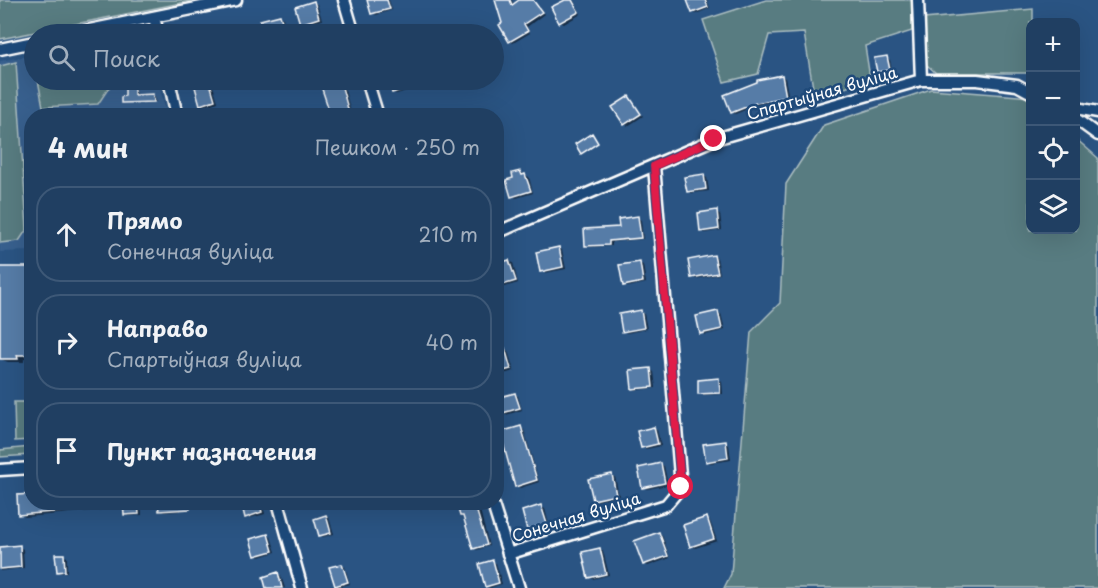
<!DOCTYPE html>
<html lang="ru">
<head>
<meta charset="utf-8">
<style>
	body { margin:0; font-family:"Playpen Sans",sans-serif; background:#2d4a6b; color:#f1f3f6 }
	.controls { position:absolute; right:18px; top:18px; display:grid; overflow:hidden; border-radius:12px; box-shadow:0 6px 24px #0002 }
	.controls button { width:54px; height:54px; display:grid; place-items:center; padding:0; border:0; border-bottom:2px solid #3d5877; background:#203f62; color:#f1f3f6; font:30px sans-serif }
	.stop { position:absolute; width:18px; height:18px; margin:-14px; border:4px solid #e11d48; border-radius:50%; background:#fff }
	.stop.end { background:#e11d48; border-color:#fff; box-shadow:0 2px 6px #0008 }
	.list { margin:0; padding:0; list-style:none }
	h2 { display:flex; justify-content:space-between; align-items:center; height:78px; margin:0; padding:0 24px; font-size:26px }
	h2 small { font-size:20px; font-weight:400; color:#a2afbe }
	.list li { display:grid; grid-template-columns:39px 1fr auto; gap:18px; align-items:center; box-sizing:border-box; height:96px; margin:0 12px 12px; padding:0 12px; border:2px solid #3d5877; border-radius:24px }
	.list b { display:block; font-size:22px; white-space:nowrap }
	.list p { margin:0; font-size:20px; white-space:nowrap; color:#a2afbe }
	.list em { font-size:20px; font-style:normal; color:#a2afbe }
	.icon { flex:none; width:33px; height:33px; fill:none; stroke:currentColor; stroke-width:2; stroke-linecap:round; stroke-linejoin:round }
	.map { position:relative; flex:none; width:1098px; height:588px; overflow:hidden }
	.search { position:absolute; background:#203f62; box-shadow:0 6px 24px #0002; left:24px; top:24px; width:480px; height:66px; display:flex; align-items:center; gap:15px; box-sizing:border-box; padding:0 21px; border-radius:33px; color:#a2afbe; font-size:22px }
	.panel { position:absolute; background:#203f62; box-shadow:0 6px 24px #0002; left:24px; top:108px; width:480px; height:402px; border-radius:24px }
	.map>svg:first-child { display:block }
</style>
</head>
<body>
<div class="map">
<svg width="1098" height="588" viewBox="0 0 1098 588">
	<rect width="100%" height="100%" fill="#2a5483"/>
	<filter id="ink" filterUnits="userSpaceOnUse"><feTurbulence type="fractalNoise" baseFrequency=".0167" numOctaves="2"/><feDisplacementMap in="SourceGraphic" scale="12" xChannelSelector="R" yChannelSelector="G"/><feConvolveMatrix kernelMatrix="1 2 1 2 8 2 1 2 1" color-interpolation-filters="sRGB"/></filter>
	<g filter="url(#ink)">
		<path fill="#38608e" d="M 34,55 L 34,80 L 158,80 L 167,115 L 32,116 L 31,251 L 0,252 L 0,61 Z"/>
		<path fill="#597c81" stroke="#acbec0" stroke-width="1.5" d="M 0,0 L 196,0 L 0,39 Z
			M 766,0 L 912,0 L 912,31 L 865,46 L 870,78 L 815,100 L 804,33 L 769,35 L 758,74 L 724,82 L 703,20 Z
			M 1033,9 L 1033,22 L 1030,22 L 1030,73 L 936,73 L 927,65 L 924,19 Z
			M 16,62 L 27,229 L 19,241 L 0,243 L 0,66 Z
			M 38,80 L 114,80 L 98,104 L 43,107 Z
			M 931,89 L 1030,97 L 1030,230 L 1076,230 L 1076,139 L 1098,158 L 1098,588 L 724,588 L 731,574 L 751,332 L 780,303 L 786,184 L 824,125 Z
			M 14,402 L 31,402 L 31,440 L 15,441 Z
			M 31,447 L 31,455 L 0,457 L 0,450 Z"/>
		<path fill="#0007" d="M 369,0 L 389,0 L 392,10 L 376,15 L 373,13 Z
			M 497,0 L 512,0 L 514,6 L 521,0 L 533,0 L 544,14 L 527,27 L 530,33 L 513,43 L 510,41 Z
			M 568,0 L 574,1 L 581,14 L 564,24 L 560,22 Z
			M 688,0 L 707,0 L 710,8 L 696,14 L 693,12 Z
			M 314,3 L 317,4 L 322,20 L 304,25 L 301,23 Z
			M 280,16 L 283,18 L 287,33 L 266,34 L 262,21 Z
			M 244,29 L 248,34 L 228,34 Z
			M 887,58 L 890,60 L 892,71 L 881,73 L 878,71 Z
			M 781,76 L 785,78 L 789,99 L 760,104 L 735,114 L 732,112 Z
			M 321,80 L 342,80 L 352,116 L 332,116 Z
			M 389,80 L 411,80 L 413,89 L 396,94 L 393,92 Z
			M 210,84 L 213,86 L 218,102 L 204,106 L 201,104 Z
			M 134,86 L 136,87 L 136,97 L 153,95 L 155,97 L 156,102 L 122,102 Z
			M 629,98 L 643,116 L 628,126 L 625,124 Z
			M 520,172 L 529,177 L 533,193 L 516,198 L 513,196 L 515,179 Z
			M 704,176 L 707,178 L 709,191 L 691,193 L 688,191 Z
			M 716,212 L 720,214 L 722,230 L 705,233 L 701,231 Z
			M 638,218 L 641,220 L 643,239 L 612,242 L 612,246 L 590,247 L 586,245 Z
			M 559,248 L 562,250 L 566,269 L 544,273 L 541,271 Z
			M 714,256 L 717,258 L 720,274 L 696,279 L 692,277 Z
			M 509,261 L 513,263 L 518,283 L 500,288 L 497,286 Z
			M 639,263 L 643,265 L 646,283 L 628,287 L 624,285 Z
			M 29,268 L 32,269 L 32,358 L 24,359 L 24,362 L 8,362 L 0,359 L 0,269 Z
			M 640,312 L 644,314 L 647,329 L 627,333 L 623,331 Z
			M 718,313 L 721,314 L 725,330 L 705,335 L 702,333 Z
			M 505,349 L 508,351 L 514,371 L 496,376 L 496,352 Z
			M 651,370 L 654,372 L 656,388 L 636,390 L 633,388 Z
			M 719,380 L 722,382 L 723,394 L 703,395 L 700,393 Z
			M 515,394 L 518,396 L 522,410 L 496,418 L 496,400 Z
			M 520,428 L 524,430 L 539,482 L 520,488 L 516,486 Z
			M 654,429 L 657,430 L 661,446 L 646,449 L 642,447 Z
			M 726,443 L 729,445 L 731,460 L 711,463 L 707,461 Z
			M 660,464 L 664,466 L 668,485 L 647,489 L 643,487 Z
			M 611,476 L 615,477 L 619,496 L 598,501 L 594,499 Z
			M 32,502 L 101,502 L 101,510 L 25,517 L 20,514 Z
			M 124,502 L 141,502 L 142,515 L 128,516 L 125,514 Z
			M 178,502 L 179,511 L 164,512 L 160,510 Z
			M 243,502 L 262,502 L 265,514 L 250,518 L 247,516 Z
			M 458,502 L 478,502 L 489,546 L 477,550 L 474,548 L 465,517 L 462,515 Z
			M 541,507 L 545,509 L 549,525 L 531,530 L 528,529 Z
			M 326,516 L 329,518 L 334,534 L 323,537 L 320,535 Z
			M 707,519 L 710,521 L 717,541 L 695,548 L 692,546 Z
			M 659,533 L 662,535 L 670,558 L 648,566 L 644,564 Z
			M 268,535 L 271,537 L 276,552 L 260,557 L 256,555 Z
			M 19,547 L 23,549 L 24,568 L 0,571 L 0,549 Z
			M 600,549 L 603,551 L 609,575 L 593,579 L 589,577 Z
			M 63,555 L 67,557 L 67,572 L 61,573 L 58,571 Z
			M 493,562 L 496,563 L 502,584 L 490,588 L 486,586 Z
			M 342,565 L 345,567 L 350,584 L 339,587 L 336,585 Z
			M 278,574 L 281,576 L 285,588 L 268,588 Z"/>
		<path fill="#577ba7" stroke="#fff" stroke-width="1.5" d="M 367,0 L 387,0 L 390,9 L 371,14 Z
			M 495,0 L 510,0 L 512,5 L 519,0 L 533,0 L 542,12 L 524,24 L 528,31 L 509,42 L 499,25 L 502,23 Z
			M 565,0 L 572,0 L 579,12 L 559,23 L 551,7 Z
			M 687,0 L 705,0 L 708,7 L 692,13 Z
			M 314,1 L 319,18 L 300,24 L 295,7 Z
			M 280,15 L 285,31 L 264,34 L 260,20 Z
			M 887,56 L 890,70 L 877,72 L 874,58 Z
			M 782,75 L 786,97 L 756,103 L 731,113 L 724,95 L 757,82 L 757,80 Z
			M 319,80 L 340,80 L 350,116 L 331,116 Z
			M 388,80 L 409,80 L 411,87 L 392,93 Z
			M 210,83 L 215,100 L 200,105 L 195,87 Z
			M 125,84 L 134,84 L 134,95 L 153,94 L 154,102 L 121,103 L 121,97 L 125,96 Z
			M 629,96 L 641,114 L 624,125 L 612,107 Z
			M 592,133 L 598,143 L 581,154 L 575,144 Z
			M 520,171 L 522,175 L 525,174 L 531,191 L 511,197 L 506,180 L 513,178 L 512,173 Z
			M 704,174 L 706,189 L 687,192 L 684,177 Z
			M 717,210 L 719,229 L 700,232 L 698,213 Z
			M 638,216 L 641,238 L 609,241 L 609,245 L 585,246 L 584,229 L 619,227 L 618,219 Z
			M 559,247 L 563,267 L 540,272 L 536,252 Z
			M 714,255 L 718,273 L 691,278 L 688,260 Z
			M 509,260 L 516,281 L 496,287 L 496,264 Z
			M 640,262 L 643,282 L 623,286 L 619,265 Z
			M 0,267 L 30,267 L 31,355 L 17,355 L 18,359 L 0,359 Z
			M 641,310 L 644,328 L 622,332 L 619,314 Z
			M 718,311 L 722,329 L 700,334 L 696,316 Z
			M 505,348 L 511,369 L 496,373 L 496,350 Z
			M 651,368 L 653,387 L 632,389 L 630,370 Z
			M 719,378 L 720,393 L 698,394 L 698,380 Z
			M 515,393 L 520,408 L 496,415 L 496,398 Z
			M 521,426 L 537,480 L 515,487 L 500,432 Z
			M 654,427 L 658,444 L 641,448 L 637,431 Z
			M 726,441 L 728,458 L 706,462 L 703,444 Z
			M 661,463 L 665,483 L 642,488 L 638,468 Z
			M 612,474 L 616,495 L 593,500 L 588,479 Z
			M 32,494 L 32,502 L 89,502 L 89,509 L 18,515 L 17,495 Z
			M 123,502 L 138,502 L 139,514 L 124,515 Z
			M 158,502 L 190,502 L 190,509 L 159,511 Z
			M 241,502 L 259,502 L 262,512 L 245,518 Z
			M 456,502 L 476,502 L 479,511 L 477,512 L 487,545 L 473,549 L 463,516 L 460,516 Z
			M 541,505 L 547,524 L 527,530 L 522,511 Z
			M 326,515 L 331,533 L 319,536 L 314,519 Z
			M 707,517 L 714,539 L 690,547 L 683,525 Z
			M 659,532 L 668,556 L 643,565 L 634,541 Z
			M 268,534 L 273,551 L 255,556 L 250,539 Z
			M 20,545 L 21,567 L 0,569 L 0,547 Z
			M 600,548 L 606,574 L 588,578 L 582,552 Z
			M 55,554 L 64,554 L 65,571 L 57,572 Z
			M 493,560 L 499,583 L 485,587 L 479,564 Z
			M 342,564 L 348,582 L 335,586 L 329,567 Z
			M 278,572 L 282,588 L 266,588 L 263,577 Z"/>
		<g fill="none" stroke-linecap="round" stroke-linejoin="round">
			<g stroke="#fff" stroke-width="15">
				<path id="street" d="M 344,0 L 354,34
					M 918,0 L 921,80
					M 154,17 L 158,34
					M 70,34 L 236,0
					M 0,49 L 34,42
					M 169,80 L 177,116
					M 367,80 L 378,116
					M 1076,108 L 1098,112
					M 1076,119 L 1098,135
					M 496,233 L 715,139 L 921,80 L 977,80 L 1017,85 L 1030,92
					M 0,470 L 32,468
					M 278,502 L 302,588
					M 492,502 L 519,588
					M 508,554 L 666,505 L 681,487 L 654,166"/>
			</g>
			<use href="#street" stroke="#1f4a7a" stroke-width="10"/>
		</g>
	</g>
	<g fill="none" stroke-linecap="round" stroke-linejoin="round" filter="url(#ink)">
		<path stroke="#e11d48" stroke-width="8" d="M 681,487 L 654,166 L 714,139"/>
	</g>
	<g text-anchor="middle" stroke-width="5" stroke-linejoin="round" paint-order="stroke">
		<g font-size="16" fill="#fff" stroke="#1f4a7a">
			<text transform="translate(822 93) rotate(-16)" y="6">Спартыўная вуліца</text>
			<text transform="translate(576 517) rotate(-17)" y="6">Сонечная вуліца</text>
		</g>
	</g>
</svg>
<div class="controls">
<button>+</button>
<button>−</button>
<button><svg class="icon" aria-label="locate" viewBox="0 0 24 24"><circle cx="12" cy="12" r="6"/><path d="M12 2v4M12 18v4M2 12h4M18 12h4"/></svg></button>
<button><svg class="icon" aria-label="layers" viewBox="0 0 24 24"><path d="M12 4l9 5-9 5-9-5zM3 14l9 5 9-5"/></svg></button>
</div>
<div class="stop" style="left:681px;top:487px"></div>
<div class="stop end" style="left:714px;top:139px"></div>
<div class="search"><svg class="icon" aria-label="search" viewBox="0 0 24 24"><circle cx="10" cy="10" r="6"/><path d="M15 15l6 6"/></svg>Поиск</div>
<section class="panel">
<h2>4 мин<small>Пешком · 250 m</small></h2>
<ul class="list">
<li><svg class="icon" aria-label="ahead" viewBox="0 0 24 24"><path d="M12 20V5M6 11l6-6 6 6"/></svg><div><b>Прямо</b><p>Сонечная вуліца</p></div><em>210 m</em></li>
<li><svg class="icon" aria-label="right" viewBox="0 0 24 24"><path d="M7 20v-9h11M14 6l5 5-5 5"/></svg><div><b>Направо</b><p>Спартыўная вуліца</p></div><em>40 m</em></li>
<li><svg class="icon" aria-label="arrive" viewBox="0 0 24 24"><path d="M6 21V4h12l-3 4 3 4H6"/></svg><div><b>Пункт назначения</b></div></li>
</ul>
</section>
</div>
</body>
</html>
